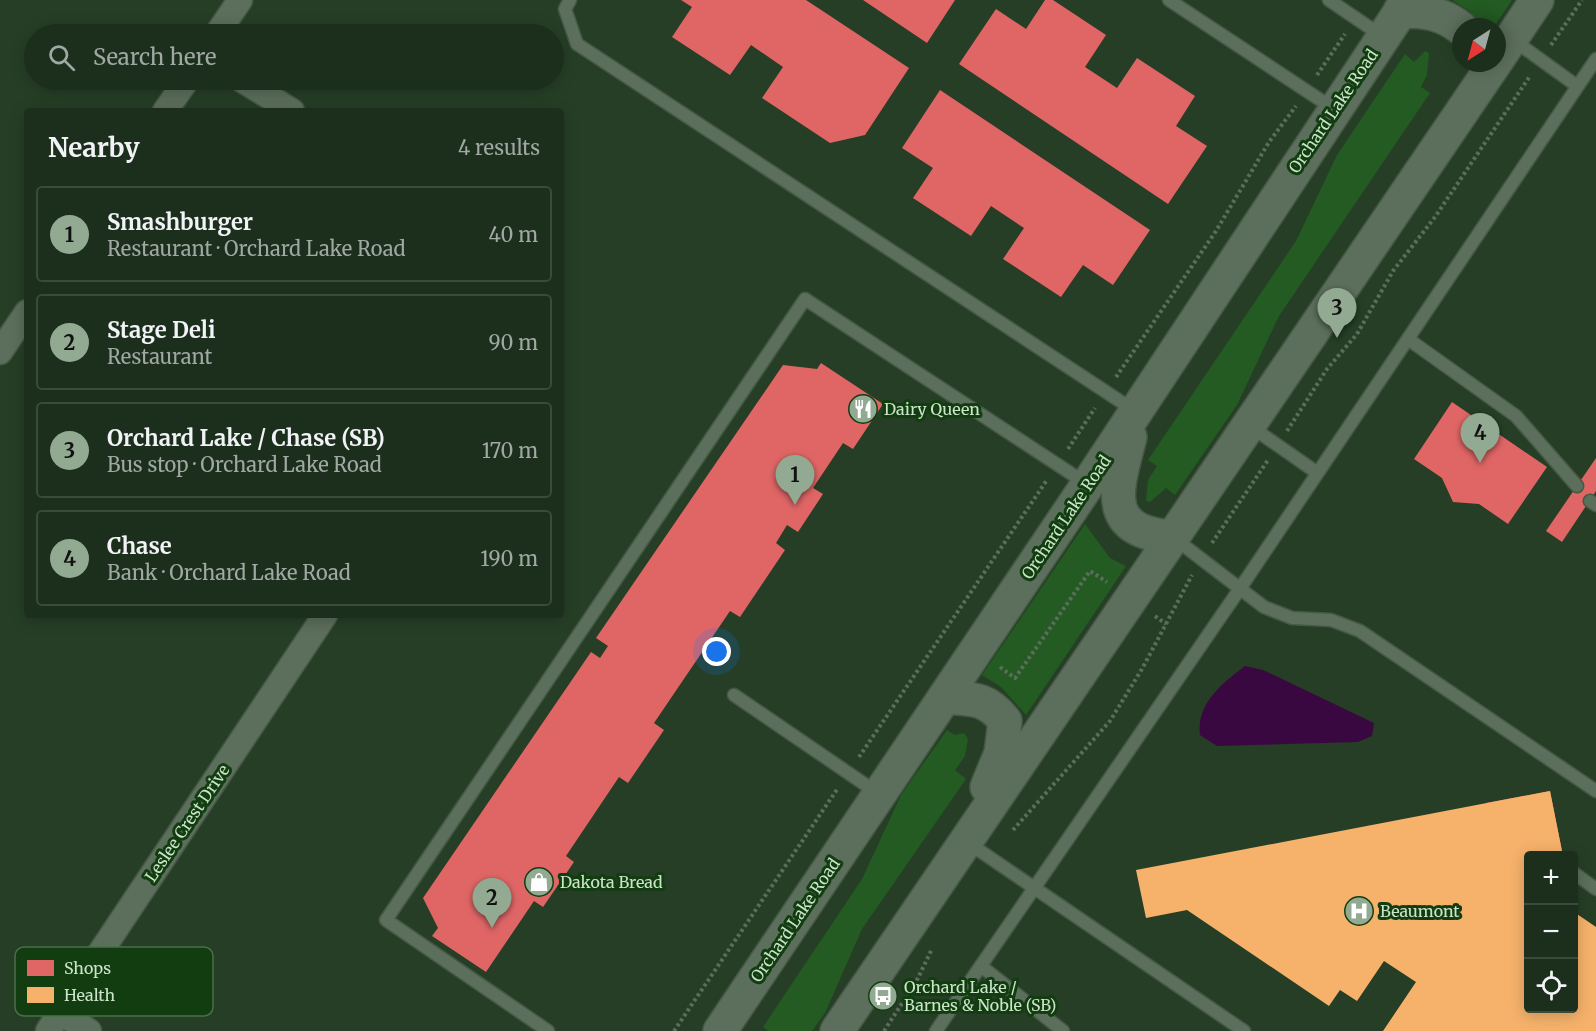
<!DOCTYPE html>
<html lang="en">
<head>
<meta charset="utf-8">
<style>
	body { margin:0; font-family:Merriweather,serif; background:#293a29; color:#f1f3f6 }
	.controls { position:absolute; right:18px; bottom:18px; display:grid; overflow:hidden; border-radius:6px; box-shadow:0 3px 15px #0003 }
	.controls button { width:54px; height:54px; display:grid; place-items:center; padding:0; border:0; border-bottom:2px solid #3a4a3b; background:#1c2e1c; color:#f1f3f6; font:30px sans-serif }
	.compass { position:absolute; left:1452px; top:18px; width:54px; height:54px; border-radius:50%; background:#1c2e1c; box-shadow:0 3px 15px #0003; rotate:216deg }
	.you { position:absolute; left:717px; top:652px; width:21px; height:21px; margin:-15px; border:4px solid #fff; border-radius:50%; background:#1a73e8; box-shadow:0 0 0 9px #1a73e833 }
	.badge { display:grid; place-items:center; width:39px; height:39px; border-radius:50%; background:#92aa91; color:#111; font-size:20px; font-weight:700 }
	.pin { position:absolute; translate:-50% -50px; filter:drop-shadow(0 2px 3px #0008) }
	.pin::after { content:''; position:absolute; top:32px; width:21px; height:18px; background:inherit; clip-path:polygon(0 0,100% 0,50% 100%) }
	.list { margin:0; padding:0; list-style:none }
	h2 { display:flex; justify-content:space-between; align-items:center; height:78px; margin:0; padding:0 24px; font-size:26px }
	h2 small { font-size:20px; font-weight:400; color:#a0a8a3 }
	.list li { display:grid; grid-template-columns:39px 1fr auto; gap:18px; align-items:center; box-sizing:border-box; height:96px; margin:0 12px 12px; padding:0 12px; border:2px solid #3a4a3b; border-radius:6px }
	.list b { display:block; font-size:22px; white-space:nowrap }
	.list p { margin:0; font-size:20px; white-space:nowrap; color:#a0a8a3 }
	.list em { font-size:20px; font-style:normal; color:#a0a8a3 }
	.icon { flex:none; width:33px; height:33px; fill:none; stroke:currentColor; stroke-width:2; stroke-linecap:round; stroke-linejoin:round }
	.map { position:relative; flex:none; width:1596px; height:1031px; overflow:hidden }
	.search { position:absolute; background:#1c2e1c; box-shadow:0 3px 15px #0003; left:24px; top:24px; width:540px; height:66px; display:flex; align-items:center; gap:15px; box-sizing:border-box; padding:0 21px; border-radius:33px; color:#a0a8a3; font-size:22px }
	.panel { position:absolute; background:#1c2e1c; box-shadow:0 3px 15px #0003; left:24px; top:108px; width:540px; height:510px; border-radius:6px }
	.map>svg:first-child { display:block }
</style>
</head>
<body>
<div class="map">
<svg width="1596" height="1031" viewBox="0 0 1596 1031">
	<rect width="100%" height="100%" fill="#263e26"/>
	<path fill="#235b22" d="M 1452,0 L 1512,0 L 1494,27 L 1483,27 L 1470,11 Z
		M 1425,51 L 1429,53 L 1427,75 L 1421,87 L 1430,93 L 1279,316 L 1237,405 L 1175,495 L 1166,488 L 1150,502 L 1146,501 L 1148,480 L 1157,466 L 1148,460 L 1296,241 L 1337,155 L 1405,54 L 1414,62 Z
		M 1085,524 L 1110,558 L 1126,566 L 1026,715 L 1001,687 L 982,675 Z
		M 947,730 L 955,735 L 964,733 L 968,739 L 965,756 L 955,770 L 966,779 L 862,929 L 825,1013 L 812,1031 L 768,1031 L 763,1027 L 862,879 L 901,795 Z"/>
	<path fill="#3a0840" d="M 1245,666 L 1263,670 L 1374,723 L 1372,736 L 1358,742 L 1217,746 L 1200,735 C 1196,703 1223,683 1245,666 Z"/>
	<path fill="#e06666" d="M 681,0 L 806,0 L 909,68 L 865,135 L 830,143 L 762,98 L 783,67 L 751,45 L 730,75 L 672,37 L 692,7 Z
		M 863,0 L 955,0 L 927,43 Z
		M 1045,0 L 1053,0 L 1106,35 L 1085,67 L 1117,88 L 1137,58 L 1195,96 L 1176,126 L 1207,146 L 1168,204 L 959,64 L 996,9 L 1026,29 Z
		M 940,90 L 1150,230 L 1113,285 L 1083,265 L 1061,297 L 1003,259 L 1024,228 L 991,206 L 971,236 L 913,198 L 933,168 L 902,148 Z
		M 821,363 L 883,404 L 853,449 L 843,443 L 813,488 L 823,494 L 798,532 L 787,525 L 776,543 L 785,550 L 740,617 L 730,611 L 654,723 L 664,730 L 628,783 L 619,777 L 566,856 L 574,862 L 543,907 L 534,901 L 486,972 L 432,936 L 438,928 L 423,898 L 591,652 L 600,658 L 608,646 L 596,638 L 783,365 L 817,369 Z
		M 1452,402 L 1547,467 L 1508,524 L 1479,504 L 1453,502 L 1442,478 L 1414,459 Z
		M 1596,458 L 1596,491 L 1562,542 L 1546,531 Z
		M 1550,791 L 1563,856 L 1528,856 L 1528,881 L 1524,877 L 1502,882 L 1486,803 Z"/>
	<path fill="#f6b26b" d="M 1550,791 L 1563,856 L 1528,856 L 1528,1008 L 1574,1008 L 1574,912 L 1596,927 L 1596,1031 L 1383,1031 L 1416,982 L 1384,961 L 1357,1001 L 1340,990 L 1329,1006 L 1187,910 L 1146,918 L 1136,870 Z"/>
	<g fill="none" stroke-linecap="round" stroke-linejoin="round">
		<g stroke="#445843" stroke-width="15">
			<path id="lane" d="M 570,0 L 565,9 L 577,44 L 1135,411
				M 1169,0 L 1334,109
				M 1329,0 L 1382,36
				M 1512,39 L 1577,86
				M 1408,339 L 1516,416 L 1577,486
				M 1250,426 L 1316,472
				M 1590,501 L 1596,505
				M 1174,538 L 1264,607 L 1292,618 L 1331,620 L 1360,631 L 1596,791
				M 734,695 L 879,794
				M 967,842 L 1244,1031
				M 1574,873 L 1596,889
				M 981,966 L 1063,1031
				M 548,1031 L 386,920 L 805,299 L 1087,484
				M 936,1031 L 1239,590 L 1596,59"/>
		</g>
		<g stroke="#445843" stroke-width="27">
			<path id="street" d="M 217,34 L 240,0
				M 242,80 L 292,111
				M 165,111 L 187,80
				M 0,352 L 27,312
				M 61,1013 L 89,1031
				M 48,1031 L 325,615"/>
		</g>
		<g stroke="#445843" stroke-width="36">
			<path id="secondary" d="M 1400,11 C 1425,11 1442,13 1461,28
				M 1497,60 L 1537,0
				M 1130,437 C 1117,488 1100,532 1173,537
				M 945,697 C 974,699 987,698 1005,721 L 1001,753 L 987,787
				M 720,1031 L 1088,484 L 1408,0
				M 837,1031 L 1495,63"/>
		</g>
		<path stroke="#5c6d5c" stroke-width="4" stroke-dasharray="3 3" stroke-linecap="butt" d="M 1551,45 L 1582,0
			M 1317,75 L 1345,34
			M 1116,377 L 1216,231 L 1269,142 L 1296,106
			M 1287,431 L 1327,369 L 1357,334 L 1393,271 L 1435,217 L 1530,76
			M 1068,449 L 1095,408
			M 1212,543 L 1268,460
			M 1155,616 L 1166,624
			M 1000,667 L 1015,678 L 1090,571 L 1107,582
			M 859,757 L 1047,480
			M 1013,830 L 1110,721 L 1142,669 L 1192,575
			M 674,1031 L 838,788
			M 884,1031 L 916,982 L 932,949"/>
		<use href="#lane" stroke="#5c6e5c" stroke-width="12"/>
		<use href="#street" stroke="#5c6e5c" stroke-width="24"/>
		<use href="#secondary" stroke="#5c6e5c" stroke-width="33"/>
	</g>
	<defs>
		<g id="restaurant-disc" transform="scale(1.5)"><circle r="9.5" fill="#92aa91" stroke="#113d10"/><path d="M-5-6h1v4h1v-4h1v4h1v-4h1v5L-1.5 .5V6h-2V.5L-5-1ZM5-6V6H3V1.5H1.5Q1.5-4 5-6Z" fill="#fff"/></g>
		<g id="shop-disc" transform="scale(1.5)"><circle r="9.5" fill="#92aa91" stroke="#113d10"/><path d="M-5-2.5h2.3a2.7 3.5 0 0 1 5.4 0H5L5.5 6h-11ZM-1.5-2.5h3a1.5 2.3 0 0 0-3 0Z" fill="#fff"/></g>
		<g id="hospital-disc" transform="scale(1.5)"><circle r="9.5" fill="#92aa91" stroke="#113d10"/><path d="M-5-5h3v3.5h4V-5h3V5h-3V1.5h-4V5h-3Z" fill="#fff"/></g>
		<g id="bus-disc" transform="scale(1.5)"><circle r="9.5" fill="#92aa91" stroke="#113d10"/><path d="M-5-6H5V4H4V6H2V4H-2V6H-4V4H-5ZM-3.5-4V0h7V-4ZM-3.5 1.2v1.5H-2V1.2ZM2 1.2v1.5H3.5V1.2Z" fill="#fff"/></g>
	</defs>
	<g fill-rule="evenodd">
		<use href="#restaurant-disc" x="863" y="409"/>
		<use href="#shop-disc" x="539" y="882"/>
		<use href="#hospital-disc" x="1359" y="911"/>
		<use href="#bus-disc" x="883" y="996"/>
	</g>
	<g text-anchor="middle" stroke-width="6" stroke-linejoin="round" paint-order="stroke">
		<g font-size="16" fill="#cce4ca" stroke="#113d10">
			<text transform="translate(1333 111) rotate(-56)" y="6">Orchard Lake Road</text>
			<text transform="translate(1066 517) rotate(-56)" y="6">Orchard Lake Road</text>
			<text transform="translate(187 823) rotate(-56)" y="6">Leslee Crest Drive</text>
			<text transform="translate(795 920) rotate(-56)" y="6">Orchard Lake Road</text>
		</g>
		<g font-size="16" fill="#cce4ca" stroke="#113d10" text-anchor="start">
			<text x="884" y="415">Dairy Queen</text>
			<text x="560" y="888">Dakota Bread</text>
			<text x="1380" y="917">Beaumont</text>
			<text x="904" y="993">Orchard Lake /<tspan x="904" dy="18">Barnes &amp; Noble (SB)</tspan></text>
		</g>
	</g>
	<rect x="15" y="947" width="198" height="69" rx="9" fill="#113d10" stroke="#496f48" stroke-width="1.5"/>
	<rect x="27" y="960" width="27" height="16" fill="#e06666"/>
	<rect x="27" y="987" width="27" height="16" fill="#f6b26b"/>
	<g font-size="16" fill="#cce4ca">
		<text x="64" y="974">Shops</text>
		<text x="64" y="1001">Health</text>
	</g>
</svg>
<div class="controls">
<button>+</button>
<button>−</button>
<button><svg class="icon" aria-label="locate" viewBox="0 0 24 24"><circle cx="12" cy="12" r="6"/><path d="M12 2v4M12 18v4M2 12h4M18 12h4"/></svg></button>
</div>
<svg class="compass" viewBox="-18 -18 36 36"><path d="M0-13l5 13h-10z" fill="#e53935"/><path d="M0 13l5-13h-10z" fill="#a0a8a3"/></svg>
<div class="you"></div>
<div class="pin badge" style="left:795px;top:505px">1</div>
<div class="pin badge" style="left:492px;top:928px">2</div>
<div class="pin badge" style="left:1337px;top:338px">3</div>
<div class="pin badge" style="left:1480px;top:463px">4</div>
<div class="search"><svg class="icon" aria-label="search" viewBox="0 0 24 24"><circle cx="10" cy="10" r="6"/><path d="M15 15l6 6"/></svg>Search here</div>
<section class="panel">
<h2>Nearby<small>4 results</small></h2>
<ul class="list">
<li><span class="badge">1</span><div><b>Smashburger</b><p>Restaurant · Orchard Lake Road</p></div><em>40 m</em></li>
<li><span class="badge">2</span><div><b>Stage Deli</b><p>Restaurant</p></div><em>90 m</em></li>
<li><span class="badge">3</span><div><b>Orchard Lake / Chase (SB)</b><p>Bus stop · Orchard Lake Road</p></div><em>170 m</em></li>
<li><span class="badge">4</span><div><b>Chase</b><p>Bank · Orchard Lake Road</p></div><em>190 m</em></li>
</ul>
</section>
</div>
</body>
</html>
